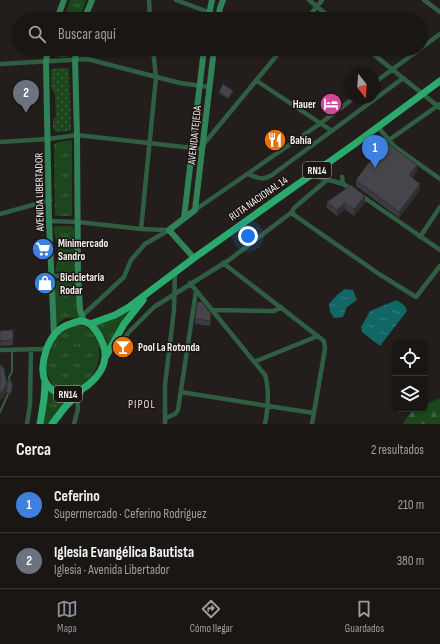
<!DOCTYPE html>
<html lang="es">
<head>
<meta charset="utf-8">
<style>
	body { margin:0; font-family:"Sofia Sans Condensed",sans-serif; background:#231f1d; color:#f1f3f6 }
	.controls { position:absolute; right:12px; bottom:12px; display:grid; overflow:hidden; border-radius:8px; box-shadow:0 1px 3px #0004 }
	.controls button { width:36px; height:36px; display:grid; place-items:center; padding:0; border:0; border-bottom:1px solid #383534; background:#1a1614; color:#f1f3f6; font:20px sans-serif }
	.compass { position:absolute; left:344px; top:68px; width:36px; height:36px; border-radius:50%; background:#1a1614; box-shadow:0 1px 3px #0004; rotate:163deg }
	.you { position:absolute; left:248px; top:236px; width:14px; height:14px; margin:-10px; border:3px solid #fff; border-radius:50%; background:#1a73e8; box-shadow:0 0 0 6px #1a73e833 }
	.badge { display:grid; place-items:center; width:26px; height:26px; border-radius:50%; background:#8c9099; color:#fff; font-size:13px; font-weight:700 }
	.pin { position:absolute; translate:-50% -33px; filter:drop-shadow(0 1px 2px #0008) }
	.pin::after { content:''; position:absolute; top:21px; width:14px; height:12px; background:inherit; clip-path:polygon(0 0,100% 0,50% 100%) }
	.list { margin:0; padding:0; list-style:none }
	h2 { display:flex; justify-content:space-between; align-items:center; height:52px; margin:0; padding:0 16px; font-size:17px }
	h2 small { font-size:13px; font-weight:400; color:#9f9fa0 }
	.list li { display:grid; grid-template-columns:26px 1fr auto; gap:12px; align-items:center; box-sizing:border-box; height:56px; padding:0 16px; border-top:1px solid #383534 }
	.list b { display:block; font-size:15px; white-space:nowrap }
	.list p { margin:0; font-size:13px; white-space:nowrap; color:#9f9fa0 }
	.list em { font-size:13px; font-style:normal; color:#9f9fa0 }
	.icon { flex:none; width:22px; height:22px; fill:none; stroke:currentColor; stroke-width:2; stroke-linecap:round; stroke-linejoin:round }
	.map { position:relative; flex:none; width:440px; height:424px; overflow:hidden }
	.search { position:absolute; background:#1a1614; box-shadow:0 1px 3px #0004; left:12px; right:12px; top:12px; height:44px; display:flex; align-items:center; gap:10px; box-sizing:border-box; padding:0 14px; border-radius:22px; color:#9f9fa0; font-size:15px }
	.sheet { height:164px; background:#1a1614 }
	nav { display:flex; justify-content:space-around; align-items:center; box-sizing:border-box; height:56px; border-top:1px solid #383534; background:#1a1614; font-size:11px; color:#9f9fa0 }
	nav a { display:grid; justify-items:center; gap:2px }
	nav .on { color:#8c9099 }
	.map>svg:first-child { display:block }
</style>
</head>
<body>
<div class="map">
<svg width="440" height="424" viewBox="0 0 440 424">
	<defs>
		<pattern id="grass-tufts" width="24" height="20" patternUnits="userSpaceOnUse"><rect width="24" height="20" fill="#1c461c"/><path d="M3 7l-1-3M5 7V3M7 7l1-3M15 17l-1-3M17 17v-4M19 17l1-3" fill="none" stroke="#3e613d"/></pattern>
		<pattern id="forest-firs" width="22" height="20" patternUnits="userSpaceOnUse"><rect width="22" height="20" fill="#1c461c"/><path d="M5 1l3.5 6h-7zM16 11l3.5 6h-7z" fill="#3e613d"/></pattern>
		<pattern id="park-dots" width="8" height="8" patternUnits="userSpaceOnUse"><rect width="8" height="8" fill="#1c461c"/><path d="M2 2h.1M6 6h.1" fill="none" stroke="#3e613d" stroke-width="1.8" stroke-linecap="round"/></pattern>
		<pattern id="water-ripples" width="26" height="14" patternUnits="userSpaceOnUse"><rect width="26" height="14" fill="#166"/><path d="M2 4q2-2 4 0t4 0M15 11q2-2 4 0t4 0" fill="none" stroke="#347c7c"/></pattern>
	</defs>
	<rect width="100%" height="100%" fill="#231e1b"/>
	<path fill="url(#grass-tufts)" d="M 70,0 L 86,0 L 79,19 L 64,19 Z
		M 53,49 L 73,49 L 70,56 C 64,57 57,58 52,54 L 52,50 Z
		M 71,140 L 72,142 L 72,216 L 55,216 L 54,144 L 58,142 Z
		M 58,226 L 71,226 L 74,228 L 75,271 L 70,273 L 57,272 L 55,269 C 62,253 57,244 53,228 Z
		M 73,280 L 75,283 L 80,318 L 66,318 L 56,325 L 54,283 L 57,281 Z
		M 136,305 L 107,348 L 94,325 Z
		M 73,326 C 76,326 82,325 85,326 C 87,327 88,329 90,330 C 113,351 90,398 59,389 C 52,387 50,381 48,375 C 47,372 45,367 45,363 C 45,361 48,357 49,355 C 55,339 57,334 73,326 Z
		M 47,389 L 66,397 L 71,396 L 49,424 L 42,424 Z"/>
	<path fill="url(#forest-firs)" d="M 440,398 L 440,424 L 403,424 C 410,413 411,409 425,409 L 425,405 Z"/>
	<path fill="url(#park-dots)" d="M 56,68 L 65,68 L 69,69 L 71,130 L 68,131 L 56,132 L 53,129 L 53,120 L 56,117 L 55,95 L 51,87 L 51,70 Z"/>
	<path fill="url(#water-ripples)" d="M 345,289 L 353,290 L 357,300 L 347,307 L 343,317 L 334,318 L 330,312 L 329,304 L 337,295 Z
		M 397,300 L 405,306 L 407,311 L 380,346 L 362,332 L 361,327 L 370,311 Z"/>
	<g fill="none" stroke-linecap="round" stroke-linejoin="round">
		<path stroke="#2f5e43" stroke-width="2" d="M 10,384 L 9,377 L 12,372 L 12,350
			M 0,412 L 8,394"/>
		<path stroke="#2f5e43" stroke-width="4.5" d="M 149,0 L 150,19
			M 176,0 L 219,16
			M 309,0 L 332,19
			M 424,0 L 440,12
			M 307,19 L 322,0
			M 421,48 L 440,34
			M 367,49 L 440,108
			M 0,64 L 87,59 L 180,83 L 209,87
			M 257,81 L 332,131
			M 374,83 L 420,49
			M 378,127 L 394,146 L 440,179
			M 375,141 L 389,140 L 440,104
			M 0,142 L 48,139 L 77,135 L 202,149
			M 203,145 L 282,49
			M 248,174 C 258,178 262,181 272,175 L 402,79
			M 312,175 L 343,184 L 353,190
			M 342,177 L 343,184
			M 359,194 L 440,250
			M 195,210 L 321,123 L 354,98
			M 292,212 L 294,215 L 379,274 L 416,297 L 440,266
			M 0,214 L 50,200
			M 49,221 L 78,222 L 141,229 L 165,230
			M 141,229 L 156,78 L 153,49
			M 420,237 L 440,207
			M 223,263 L 324,341 L 325,349 L 312,424
			M 51,276 L 78,275
			M 190,283 L 265,375 C 270,391 268,408 265,424
			M 212,310 L 274,311 L 281,307
			M 82,316 L 124,277 L 131,260 L 145,244 L 169,230
			M 112,345 L 118,347 L 129,332 L 154,307 L 229,260 L 292,212 L 294,208 L 328,179
			M 0,350 L 46,349
			M 254,362 L 318,336
			M 181,392 L 268,406 L 314,413
			M 166,418 L 175,414 L 178,410 L 196,291
			M 27,424 L 30,404 L 31,349
			M 74,424 L 78,409 L 77,395
			M 165,424 L 165,385 L 174,310 L 175,272"/>
		<path stroke="#308257" stroke-width="6" d="M 57,19 L 64,0
			M 84,19 L 92,0
			M 208,19 L 212,0
			M 218,19 L 220,8 L 223,0
			M 48,49 L 46,61 L 49,221 L 54,334
			M 77,49 L 75,59 L 77,135 L 78,275 L 80,310 L 84,321
			M 184,218 L 204,49
			M 194,258 L 169,230 L 195,210 L 214,49"/>
		<path stroke="#2aaa6d" stroke-width="7" d="M 79,321 C 83,321 87,322 90,324 C 98,331 106,347 105,357 C 104,376 79,398 60,393 C 34,387 42,350 55,334 C 61,326 70,324 79,321 Z
			M 90,324 L 115,315 L 129,307 L 194,258 L 356,143 L 440,81
			M 106,356 L 124,324 L 143,300
			M 40,424 L 44,399 L 45,383
			M 52,424 L 65,407 L 80,392"/>
	</g>
	<path fill="#3b3b40" d="M 219,92 L 233,92 L 228,99 L 219,93 Z
		M 417,171 L 412,178 L 420,190 L 399,218 L 356,186 L 356,180 Z
		M 327,202 L 365,202 L 354,216 L 345,209 L 337,216 L 327,208 Z
		M 195,319 L 211,319 L 210,326 L 195,324 Z
		M 13,330 L 13,345 L 0,346 L 0,331 Z
		M 0,364 L 5,377 L 7,382 L 12,382 L 12,391 L 10,395 L 6,393 L 6,391 L 3,398 L 0,400 Z"/>
	<path fill="#303034" d="M 233,91 L 233,92 L 228,99 L 228,98 Z
		M 417,165 L 417,171 L 409,182 L 409,175 Z
		M 420,184 L 420,190 L 399,218 L 399,212 Z
		M 365,196 L 365,202 L 354,216 L 354,209 Z
		M 345,203 L 345,209 L 337,216 L 337,210 Z
		M 7,382 L 7,388 L 3,398 L 0,400 L 0,393 Z"/>
	<path fill="#45454b" stroke="#303034" d="M 223,84 L 233,91 L 228,98 L 219,92 Z
		M 385,141 L 417,165 L 409,175 L 420,184 L 399,212 L 356,180 Z
		M 351,185 L 365,196 L 354,209 L 345,203 L 337,210 L 327,202 Z
		M 197,302 L 202,302 L 211,314 L 210,321 L 195,319 Z
		M 13,330 L 13,340 L 0,341 L 0,331 Z
		M 0,364 L 5,370 L 4,371 L 7,382 L 3,391 L 0,393 Z
		M 7,382 L 12,382 L 12,389 L 10,394 L 6,391 L 7,388 Z"/>
	<defs>
		<g id="hotel-disc" transform="scale(1.15)"><circle r="9.5" fill="#d1479c" stroke="#1a1412"/><path d="M-6-4.5h1.5V1H6V5H4.5V3h-9V5H-6ZM-4 0a1.8 1.8 0 1 1 3.6 0ZM.5 0V-2.5h3Q6-2.5 6 0Z" fill="#fff"/></g>
		<g id="restaurant-disc" transform="scale(1.15)"><circle r="9.5" fill="#e8710a" stroke="#1a1412"/><path d="M-5-6h1v4h1v-4h1v4h1v-4h1v5L-1.5 .5V6h-2V.5L-5-1ZM5-6V6H3V1.5H1.5Q1.5-4 5-6Z" fill="#fff"/></g>
		<g id="supermarket-disc" transform="scale(1.15)"><circle r="9.5" fill="#3f7fe0" stroke="#1a1412"/><path d="M-6-5.5h2.5l.6 2H6L4.5 2H-2.5L-4.4-4H-6ZM-1.5 3.2a1.3 1.3 0 1 0 .1 0ZM3 3.2a1.3 1.3 0 1 0 .1 0Z" fill="#fff"/></g>
		<g id="shop-disc" transform="scale(1.15)"><circle r="9.5" fill="#3f7fe0" stroke="#1a1412"/><path d="M-5-2.5h2.3a2.7 3.5 0 0 1 5.4 0H5L5.5 6h-11ZM-1.5-2.5h3a1.5 2.3 0 0 0-3 0Z" fill="#fff"/></g>
		<g id="bar-disc" transform="scale(1.15)"><circle r="9.5" fill="#e8710a" stroke="#1a1412"/><path d="M-6-5H6L.8 .8V4.5H3.5V6h-7V4.5H-.8V.8Z" fill="#fff"/></g>
	</defs>
	<g fill-rule="evenodd">
		<use href="#hotel-disc" x="331" y="104"/>
		<use href="#restaurant-disc" x="275" y="140"/>
		<use href="#supermarket-disc" x="43" y="249"/>
		<use href="#shop-disc" x="45" y="283"/>
		<use href="#bar-disc" x="123" y="347"/>
	</g>
	<g text-anchor="middle" stroke-width="3" stroke-linejoin="round" paint-order="stroke">
		<g fill="#1a1412" stroke="#b3aeac" stroke-width="1">
			<rect x="303" y="162" width="28" height="16" rx="3"/>
			<rect x="54" y="386" width="28" height="16" rx="3"/>
		</g>
		<g font-size="10" font-weight="bold" fill="#f4f0ee">
			<text x="317" y="174">RN14</text>
			<text x="68" y="398">RN14</text>
		</g>
		<g font-size="11" font-weight="bold" fill="#f4f0ee" stroke="#1a1412" text-anchor="start">
			<text x="316" y="108" text-anchor="end">Hauer</text>
			<text x="290" y="144">Bahía</text>
			<text x="58" y="247">Minimercado<tspan x="58" dy="13">Sandro</tspan></text>
			<text x="60" y="281">Bicicletaría<tspan x="60" dy="13">Rodar</tspan></text>
			<text x="138" y="351">Pool La Rotonda</text>
		</g>
		<g font-size="11" fill="#f4f0ee" stroke="#1a1412">
			<text transform="translate(194 135) rotate(-84)" y="4">AVENIDA TEJEDA</text>
			<text transform="translate(39 192) rotate(-91)" y="4">AVENIDA LIBERTADOR</text>
			<text transform="translate(258 198) rotate(-35)" y="4">RUTA NACIONAL 14</text>
		</g>
		<g font-size="12" letter-spacing="1" fill="#e7dfdb" stroke="#1a1412">
			<text x="142" y="408">PIPOL</text>
		</g>
	</g>
</svg>
<div class="controls">
<button><svg class="icon" aria-label="locate" viewBox="0 0 24 24"><circle cx="12" cy="12" r="6"/><path d="M12 2v4M12 18v4M2 12h4M18 12h4"/></svg></button>
<button><svg class="icon" aria-label="layers" viewBox="0 0 24 24"><path d="M12 4l9 5-9 5-9-5zM3 14l9 5 9-5"/></svg></button>
</div>
<svg class="compass" viewBox="-18 -18 36 36"><path d="M0-13l5 13h-10z" fill="#e53935"/><path d="M0 13l5-13h-10z" fill="#9f9fa0"/></svg>
<div class="you"></div>
<div class="pin badge" style="left:375px;top:168px;background:#3f7fe0">1</div>
<div class="pin badge" style="left:26px;top:113px;background:#6b7280">2</div>
<div class="search"><svg class="icon" aria-label="search" viewBox="0 0 24 24"><circle cx="10" cy="10" r="6"/><path d="M15 15l6 6"/></svg>Buscar aquí</div>
</div>
<section class="sheet">
<h2>Cerca<small>2 resultados</small></h2>
<ul class="list">
<li><span class="badge" style="background:#3f7fe0">1</span><div><b>Ceferino</b><p>Supermercado · Ceferino Rodríguez</p></div><em>210 m</em></li>
<li><span class="badge" style="background:#6b7280">2</span><div><b>Iglesia Evangélica Bautista</b><p>Iglesia · Avenida Libertador</p></div><em>380 m</em></li>
</ul>
</section>
<nav>
<a class="on"><svg class="icon" aria-label="map" viewBox="0 0 24 24"><path d="M3 6l6-2 6 2 6-2v14l-6 2-6-2-6 2zM9 4v14M15 6v14"/></svg>Mapa</a>
<a><svg class="icon" aria-label="directions" viewBox="0 0 24 24"><path d="M12 3l9 9-9 9-9-9zM9 14v-3h6M13 9l2 2-2 2"/></svg>Cómo llegar</a>
<a><svg class="icon" aria-label="saved" viewBox="0 0 24 24"><path d="M7 4h10v16l-5-4-5 4z"/></svg>Guardados</a>
</nav>
</body>
</html>
